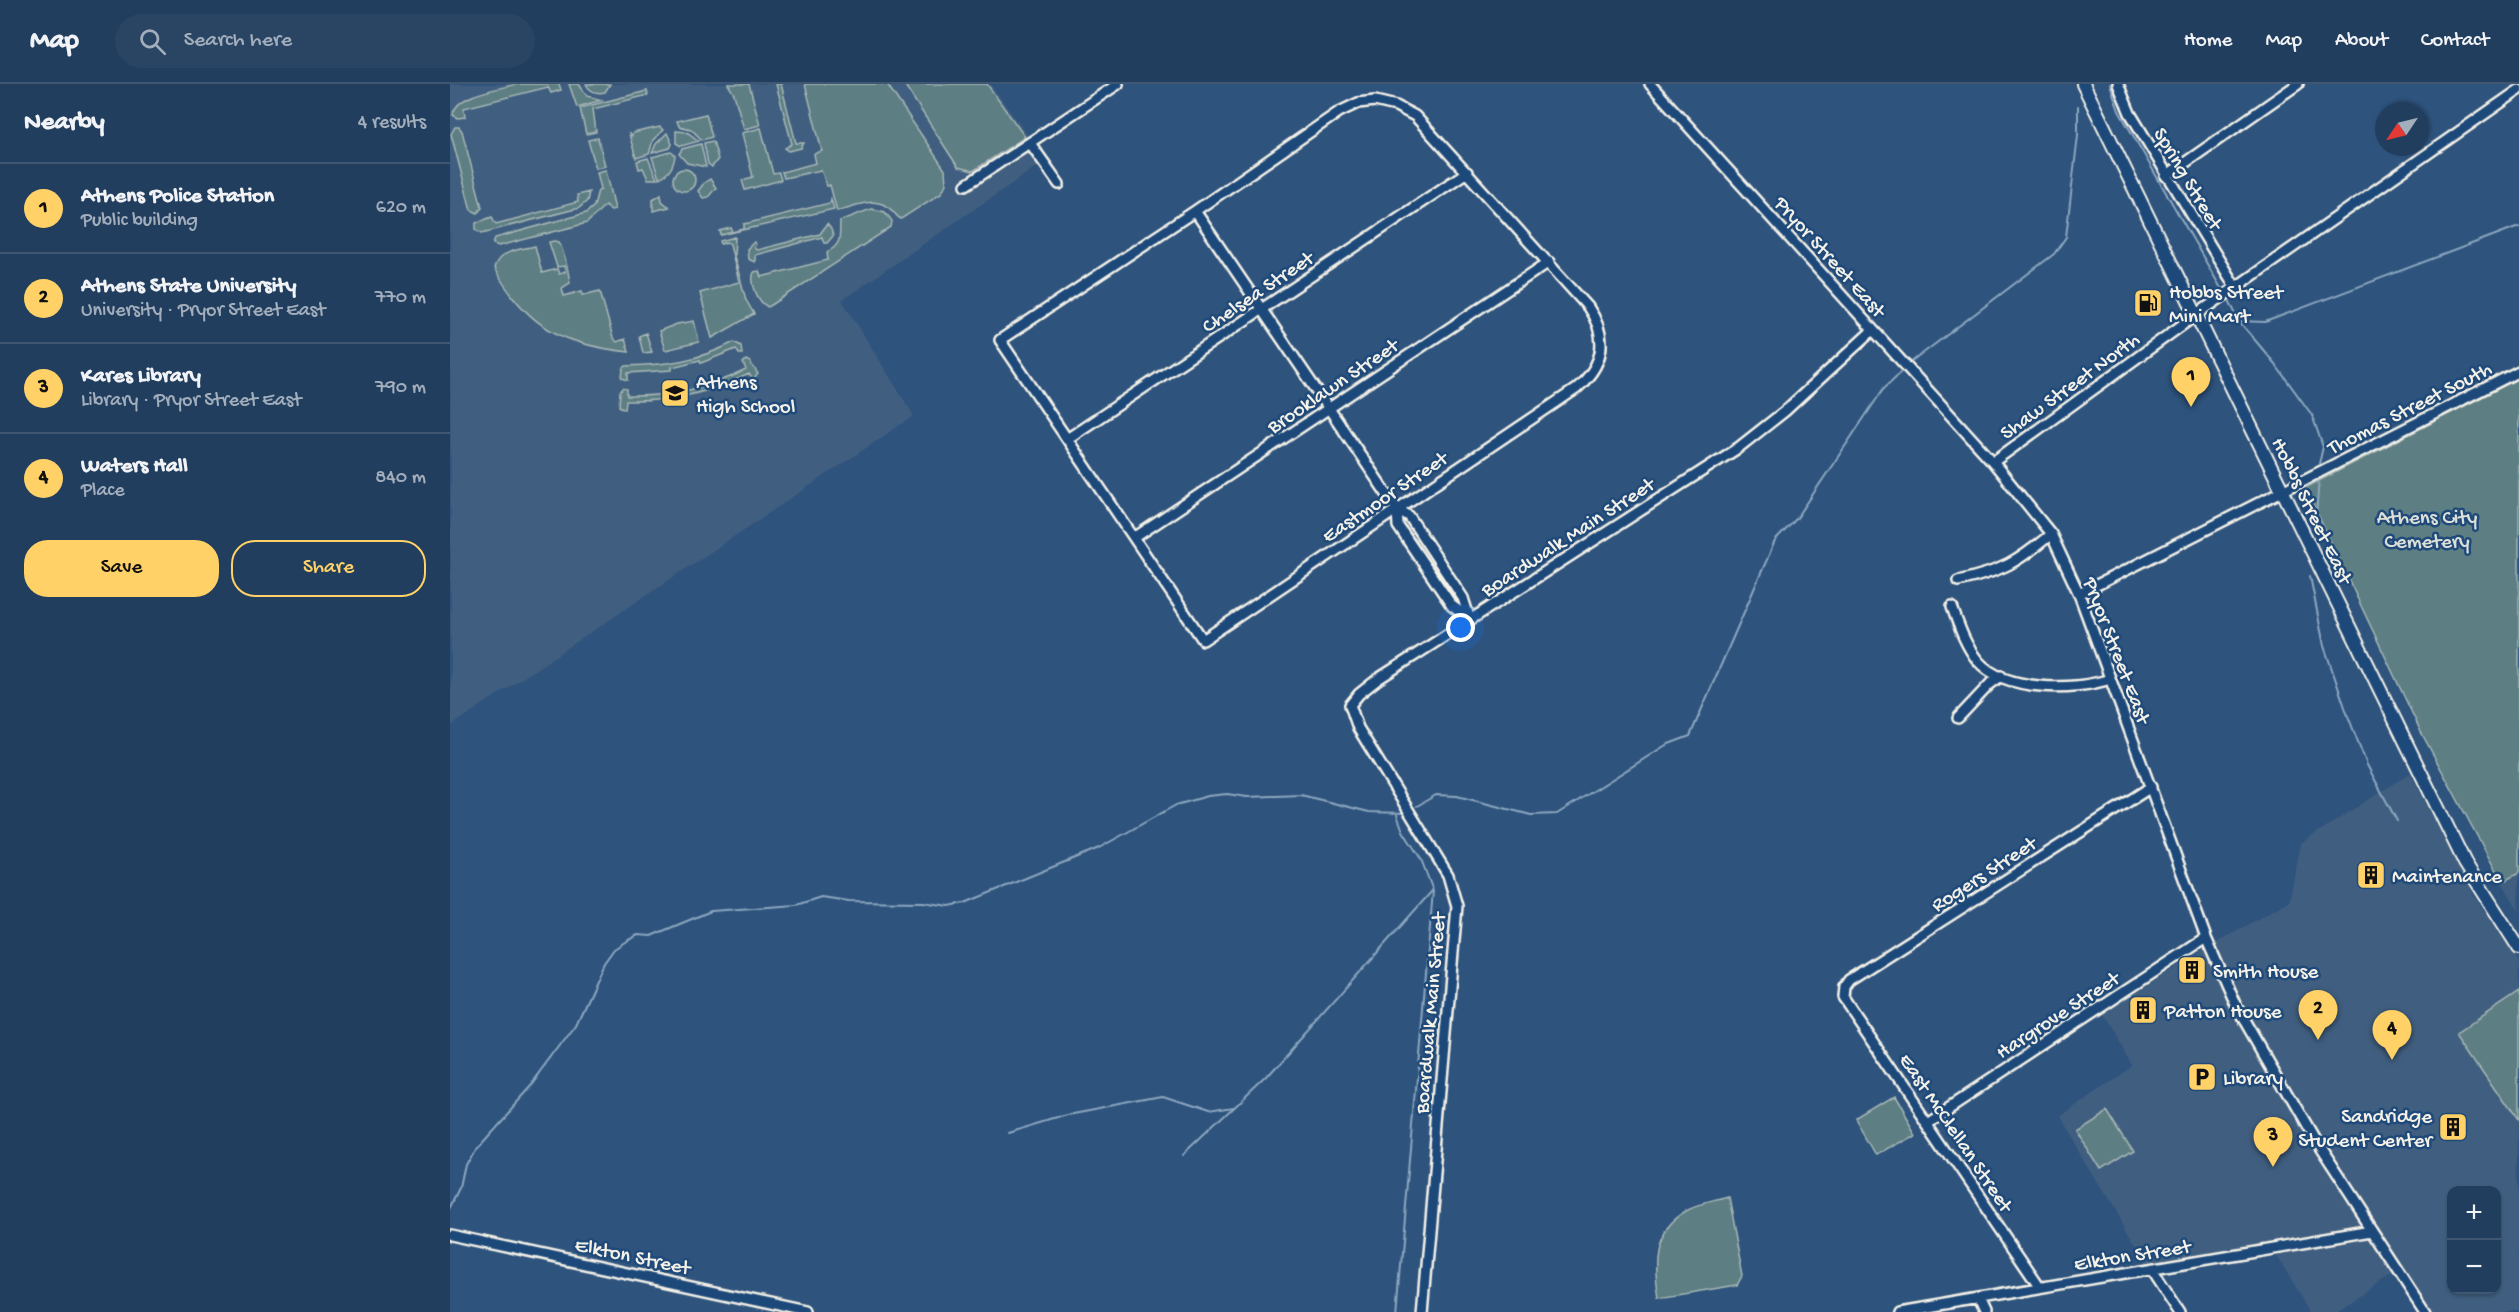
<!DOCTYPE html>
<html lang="en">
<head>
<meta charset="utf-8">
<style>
	body { margin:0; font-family:"Gochi Hand",sans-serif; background:#2a4564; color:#f1f3f6 }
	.controls { position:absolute; right:18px; bottom:18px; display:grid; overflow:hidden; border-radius:12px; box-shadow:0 2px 4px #0004 }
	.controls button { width:54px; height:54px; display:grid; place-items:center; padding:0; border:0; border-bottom:2px solid #3f5773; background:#223e5e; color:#f1f3f6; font:30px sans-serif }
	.compass { position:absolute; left:1925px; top:18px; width:54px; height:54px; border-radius:50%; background:#223e5e; box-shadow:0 2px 4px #0004; rotate:235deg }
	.you { position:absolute; left:1011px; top:544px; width:21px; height:21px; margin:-15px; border:4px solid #fff; border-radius:50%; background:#1a73e8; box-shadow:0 0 0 9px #1a73e833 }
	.badge { display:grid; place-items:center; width:39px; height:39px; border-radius:50%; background:#ffd166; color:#111; font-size:20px; font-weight:700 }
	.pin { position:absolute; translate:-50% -50px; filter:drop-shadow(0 2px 3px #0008) }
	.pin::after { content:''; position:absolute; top:32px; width:21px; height:18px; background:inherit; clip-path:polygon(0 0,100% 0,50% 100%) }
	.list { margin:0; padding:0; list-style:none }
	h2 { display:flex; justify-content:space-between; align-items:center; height:78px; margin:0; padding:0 24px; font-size:26px }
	h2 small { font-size:20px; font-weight:400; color:#a2aebc }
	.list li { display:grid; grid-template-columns:39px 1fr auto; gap:18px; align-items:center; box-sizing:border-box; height:90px; padding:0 24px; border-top:2px solid #3f5773 }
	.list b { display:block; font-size:22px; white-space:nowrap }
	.list p { margin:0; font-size:20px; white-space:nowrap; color:#a2aebc }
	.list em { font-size:20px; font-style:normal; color:#a2aebc }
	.actions { display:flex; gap:12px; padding:18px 24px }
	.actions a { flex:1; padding:14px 0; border:2px solid #ffd166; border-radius:24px; text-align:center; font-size:21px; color:#ffd166 }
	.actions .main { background:#ffd166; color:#111 }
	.icon { flex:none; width:33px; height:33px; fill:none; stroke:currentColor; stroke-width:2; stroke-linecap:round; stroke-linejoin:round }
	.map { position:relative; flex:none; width:2069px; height:1228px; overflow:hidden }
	header { display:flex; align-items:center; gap:36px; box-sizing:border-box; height:84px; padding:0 30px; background:#223e5e; border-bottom:2px solid #3f5773 }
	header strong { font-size:28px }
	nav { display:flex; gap:33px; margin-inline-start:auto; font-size:21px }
	.search { width:420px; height:54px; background:#2a4564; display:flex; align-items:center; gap:15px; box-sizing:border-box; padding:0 21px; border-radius:33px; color:#a2aebc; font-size:22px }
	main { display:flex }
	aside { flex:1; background:#223e5e }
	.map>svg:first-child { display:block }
</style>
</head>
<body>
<header>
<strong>Map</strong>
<div class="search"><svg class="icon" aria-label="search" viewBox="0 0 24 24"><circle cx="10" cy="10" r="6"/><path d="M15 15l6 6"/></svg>Search here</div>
<nav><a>Home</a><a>Map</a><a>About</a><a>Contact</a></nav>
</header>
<main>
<aside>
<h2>Nearby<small>4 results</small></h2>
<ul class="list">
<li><span class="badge">1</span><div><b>Athens Police Station</b><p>Public building</p></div><em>620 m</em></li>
<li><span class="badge">2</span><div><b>Athens State University</b><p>University · Pryor Street East</p></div><em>770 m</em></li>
<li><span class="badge">3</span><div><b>Kares Library</b><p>Library · Pryor Street East</p></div><em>790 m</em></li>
<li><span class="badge">4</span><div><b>Waters Hall</b><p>Place</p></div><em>840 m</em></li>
</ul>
<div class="actions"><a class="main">Save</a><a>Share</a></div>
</aside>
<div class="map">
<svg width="2069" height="1228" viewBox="0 0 2069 1228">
	<rect width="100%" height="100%" fill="#2e537d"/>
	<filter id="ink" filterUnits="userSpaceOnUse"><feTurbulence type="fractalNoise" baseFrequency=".0167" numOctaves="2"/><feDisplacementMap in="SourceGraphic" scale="12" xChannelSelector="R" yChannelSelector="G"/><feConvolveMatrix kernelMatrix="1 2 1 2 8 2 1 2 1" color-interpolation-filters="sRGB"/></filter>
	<g filter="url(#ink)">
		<path fill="#405e80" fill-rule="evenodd" d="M 0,0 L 540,0 L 596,76 L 392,216 L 464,332 L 1,642 Z
			M 1960,689 L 2023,810 L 2069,878 L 2069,1228 L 1981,1228 L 1952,1185 L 1884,1228 L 1861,1228 L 1820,1161 L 1699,1182 L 1607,1032 L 1682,981 L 1652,931 L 1752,867 L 1839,817 L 1851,759 ZM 2002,1106 L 2046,1106 L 2046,1206 L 2002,1206 Z
			M 2069,789 L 2069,827 L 2052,798 Z"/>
		<path fill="#5d7e83" stroke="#a8b8b6" stroke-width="1.5" d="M 67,0 L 109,0 L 111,6 L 101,9 L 98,3 L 14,24 L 15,33 L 8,34 L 3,31 C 5,10 49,5 67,0 Z
			M 119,0 L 129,0 L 137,12 L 152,16 L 127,23 Z
			M 136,0 L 160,0 L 155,8 C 146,10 140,8 136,0 Z
			M 278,0 L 299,0 L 310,41 L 294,45 L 284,10 Z
			M 326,0 L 331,0 L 346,59 L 354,59 L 351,64 L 339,67 L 335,64 L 342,60 Z
			M 355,0 L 437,0 L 495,86 L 496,100 L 491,109 L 451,135 C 445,132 443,125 436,122 C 422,113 402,123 387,127 L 380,101 L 377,102 L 371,86 L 334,94 L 332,88 L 366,79 L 364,70 L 372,67 Z
			M 454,0 L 537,0 L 575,53 L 523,87 L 508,83 Z
			M 197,7 L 198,11 L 143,25 L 146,48 L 136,50 L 130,24 Z
			M 256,30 L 262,53 L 252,56 L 241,45 L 229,42 L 227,37 Z
			M 5,43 L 9,43 L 12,47 L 32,123 L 28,129 L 21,126 L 1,50 Z
			M 210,43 L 213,46 L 203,56 L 199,70 L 186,74 L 179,50 L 182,52 L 183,49 Z
			M 311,44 L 323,90 L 329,89 L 331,96 L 295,106 L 292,96 L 303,93 L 292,49 Z
			M 226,47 L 237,48 L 249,57 L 231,62 L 226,59 Z
			M 217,49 L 222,60 L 220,64 L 202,69 L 206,60 Z
			M 148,54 L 155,82 L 146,84 L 138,56 Z
			M 263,57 L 268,75 L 262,83 L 258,80 L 254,59 Z
			M 251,60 L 256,83 L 237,79 L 229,70 L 232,65 Z
			M 221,68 L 225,71 C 224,81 220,90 209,94 L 202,73 Z
			M 198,74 L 207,95 L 198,95 L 193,84 L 189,85 L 187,77 Z
			M223 96a11 11 0 1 1 22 0a11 11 0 1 1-22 0Z
			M 156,86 L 165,125 L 161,126 L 155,121 L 137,139 L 49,162 L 43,160 L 45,154 L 136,129 L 144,122 L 148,106 L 151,105 L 147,88 Z
			M 260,95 L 266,104 L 258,113 L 253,114 L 248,107 L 254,99 Z
			M 139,108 L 137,117 L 129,124 L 32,149 L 26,145 L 26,139 L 42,133 L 46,140 L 128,118 L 127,111 Z
			M 211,110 L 212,117 L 219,123 L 203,127 L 203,115 Z
			M 381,115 L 384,125 L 271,151 L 270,147 L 281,144 L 283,148 L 294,145 L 294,140 L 380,119 Z
			M 421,125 L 435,128 L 442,137 L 441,143 L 323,220 L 318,223 C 307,218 300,198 304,188 L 309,187 L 311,193 L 378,176 L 377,168 C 393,160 389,152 390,137 Z
			M 377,140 L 381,145 L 383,152 L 377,159 L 374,159 L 372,153 L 305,171 L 305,178 L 298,175 L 297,165 L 304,158 L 306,160 L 304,164 L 307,166 L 370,150 Z
			M 285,153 L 284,172 L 296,216 L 304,230 L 262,254 L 250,209 L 289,198 L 280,160 L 277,158 L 271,160 L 270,157 Z
			M 105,157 L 109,158 C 115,170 118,186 120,199 L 112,204 L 114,212 L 132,207 L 133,211 L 150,207 L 163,254 L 167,258 L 175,255 L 179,268 C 113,261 77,243 44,184 C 49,166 70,166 85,162 L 92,189 L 107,185 L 109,190 L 115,188 L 114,182 L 107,183 L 99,158 Z
			M 244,237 L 249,258 L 215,266 L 209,247 L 227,240 Z
			M 196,249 L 202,268 L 193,269 L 189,252 Z
			M 284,258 L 291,262 L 292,270 L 289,270 L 286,265 L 251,279 L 250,276 L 222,283 L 222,286 L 178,289 L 178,296 L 172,294 L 173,285 L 176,282 C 214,281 249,277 284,258 Z
			M 296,276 L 300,278 L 308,290 L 303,296 L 299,290 C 260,309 220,318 176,317 L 175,325 L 169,322 L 170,308 L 173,304 L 177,305 L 177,312 C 219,313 259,304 296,286 L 293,279 Z
			M 2069,294 L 2069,789 L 2052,798 L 1971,648 L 1855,404 Z
			M 2069,908 L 2069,1036 L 2009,948 Z
			M 1444,1013 L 1465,1049 L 1426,1071 L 1406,1036 Z
			M 1657,1025 L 1683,1067 L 1651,1087 L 1625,1045 Z
			M 1277,1114 L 1292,1192 L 1287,1201 L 1209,1214 C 1203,1178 1201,1147 1236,1127 C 1248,1120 1264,1118 1277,1114 Z"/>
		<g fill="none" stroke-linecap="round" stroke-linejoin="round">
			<path stroke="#8ca7bf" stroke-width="2" d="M 1660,0 L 1669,27 L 1772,206
				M 1779,216 L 1789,237 L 1825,280 L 1862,331 L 1873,363 L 1868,384
				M 1789,237 L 1815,238 L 2069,142
				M 1460,279 L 1604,170 L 1616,153 L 1628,51 L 1628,22
				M 1866,434 L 1869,394
				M 1860,492 L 1874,562 L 1898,632 L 1917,681 L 1947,737
				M 967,722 L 986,711 L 1007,712 L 1081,731 L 1107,730 L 1216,661 L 1240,652 L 1325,457 L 1347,434 L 1434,304 L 1452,287
				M 558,1049 L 618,1031 L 713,1013 L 758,1028 L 784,1024
				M 734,1072 L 816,994 L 982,807
				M 0,1126 L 11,1104 L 16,1080 L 26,1062 L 79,1003 L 126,940 L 154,879 L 164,865 L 175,858 L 188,851 L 201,852 L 261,827 L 346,821 L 371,813 L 399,817 L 473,818 L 499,822 L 515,819 L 649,764 L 726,721 L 758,712 L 777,710 L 797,713 L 851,711 L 919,728 L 953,729
				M 947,1228 L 983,807 L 971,775 L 953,747 L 947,731"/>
			<g stroke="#f4f1e8" stroke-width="14">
				<path id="minor" d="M 1200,0 L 1543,378 L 1601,450 L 1629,510 L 1756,854 L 1786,922 L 1865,1059 L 1975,1228
					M 1668,0 L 1680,29 L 1786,204
					M 925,17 L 946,22 L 965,32 L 1138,223 C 1159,254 1154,281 1126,305 L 753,556 L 550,256 L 745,127 L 889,28 L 908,19 Z
					M 580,59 L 609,100
					M 1716,92 L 1848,0
					M 516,101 L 668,0
					M 745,127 L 947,425 L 959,432 L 1013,514 L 1020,536
					M 617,355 L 1017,88
					M 1543,378 L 1746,231 L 2069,6
					M 947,425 L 948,442 L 1002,522 L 1020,535
					M 684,454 L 1099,178
					M 1508,497 C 1552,487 1567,479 1601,450
					M 1629,510 L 2069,287
					M 1502,523 C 1509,542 1515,561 1528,577 C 1555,608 1625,607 1660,595
					M 1508,634 L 1540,600 L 1551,592
					M 1478,1037 L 1756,854
					M 0,1151 L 358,1228
					M 1702,1185 L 1730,1228
					M 1590,1203 L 1393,913 L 1394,903 L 1399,896 L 1701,703
					M 1528,1215 L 1534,1228
					M 972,1228 L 1007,822 L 998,791 L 908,644 L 900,621 L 909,610 L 928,595 L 1288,364 L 1335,327 L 1423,246
					M 1447,1228 L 1922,1147"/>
			</g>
			<g stroke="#f4f1e8" stroke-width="16">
				<path id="major" d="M 1633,0 L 2015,779 L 2069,864"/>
			</g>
			<use href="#minor" stroke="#1f4a7a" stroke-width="9"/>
			<use href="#major" stroke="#1f4a7a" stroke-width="12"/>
		</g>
	</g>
	<defs>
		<g id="fuel-square" transform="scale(1.5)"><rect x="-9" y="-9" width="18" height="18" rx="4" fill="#ffd166" stroke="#1f4a7a"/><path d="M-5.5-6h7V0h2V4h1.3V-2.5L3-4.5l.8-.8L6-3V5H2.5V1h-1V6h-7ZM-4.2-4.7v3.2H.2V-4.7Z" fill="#111"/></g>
		<g id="school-square" transform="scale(1.5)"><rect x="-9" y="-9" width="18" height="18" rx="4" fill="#ffd166" stroke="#1f4a7a"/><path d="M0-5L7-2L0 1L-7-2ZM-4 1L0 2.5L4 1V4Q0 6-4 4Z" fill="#111"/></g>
		<g id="building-square" transform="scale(1.5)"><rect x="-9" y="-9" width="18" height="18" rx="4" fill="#ffd166" stroke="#1f4a7a"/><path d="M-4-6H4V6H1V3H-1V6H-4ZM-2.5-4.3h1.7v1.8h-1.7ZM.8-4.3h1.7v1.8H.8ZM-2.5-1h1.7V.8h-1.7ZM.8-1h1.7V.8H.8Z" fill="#111"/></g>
		<g id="parking-square" transform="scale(1.5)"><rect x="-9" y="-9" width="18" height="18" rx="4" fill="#ffd166" stroke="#1f4a7a"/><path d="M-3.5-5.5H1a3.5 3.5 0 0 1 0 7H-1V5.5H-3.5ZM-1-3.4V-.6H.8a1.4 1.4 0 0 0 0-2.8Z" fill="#111"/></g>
	</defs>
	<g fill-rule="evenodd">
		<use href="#fuel-square" x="1698" y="219"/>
		<use href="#school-square" x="225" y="309"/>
		<use href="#building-square" x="1921" y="791"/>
		<use href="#building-square" x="1742" y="886"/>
		<use href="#building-square" x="1693" y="926"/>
		<use href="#parking-square" x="1752" y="993"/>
		<use href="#building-square" x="2003" y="1043"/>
	</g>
	<g text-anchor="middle" stroke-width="5" stroke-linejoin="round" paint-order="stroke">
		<g font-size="21" fill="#f4f1e8" stroke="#1f4a7a">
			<text transform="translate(1739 94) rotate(59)" y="7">Spring Street</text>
			<text transform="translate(1381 172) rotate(48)" y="7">Pryor Street East</text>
			<text transform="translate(807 207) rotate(-34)" y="7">Chelsea Street</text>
			<text transform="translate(882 301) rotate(-34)" y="7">Brooklawn Street</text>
			<text transform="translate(1619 301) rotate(-36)" y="7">Shaw Street North</text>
			<text transform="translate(1959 323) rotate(-27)" y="7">Thomas Street South</text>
			<text transform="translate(934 412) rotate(-34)" y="7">Eastmoor Street</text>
			<text transform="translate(1863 426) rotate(64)" y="7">Hobbs Street East</text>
			<text transform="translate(1117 452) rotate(-33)" y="7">Boardwalk Main Street</text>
			<text transform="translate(1668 566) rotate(69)" y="7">Pryor Street East</text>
			<text transform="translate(1533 789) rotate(-33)" y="7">Rogers Street</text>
			<text transform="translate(979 929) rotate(-85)" y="7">Boardwalk Main Street</text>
			<text transform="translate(1607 930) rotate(-33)" y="7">Hargrove Street</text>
			<text transform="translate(1507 1048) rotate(56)" y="7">East McClellan Street</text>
			<text transform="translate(1682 1170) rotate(-9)" y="7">Elkton Street</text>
			<text transform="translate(183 1171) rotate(12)" y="7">Elkton Street</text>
		</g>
		<g font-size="21" fill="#f4f1e8" stroke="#1f4a7a" text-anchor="start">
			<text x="1719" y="214">Hobbs Street<tspan x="1719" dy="24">Mini Mart</tspan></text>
			<text x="246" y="304">Athens<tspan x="246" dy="24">High School</tspan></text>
			<text x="1942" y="798">Maintenance</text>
			<text x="1763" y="893">Smith House</text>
			<text x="1714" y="933">Patton House</text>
			<text x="1773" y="1000">Library</text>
			<text x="1982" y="1038" text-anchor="end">Sandridge<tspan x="1982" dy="24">Student Center</tspan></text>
		</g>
		<g font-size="21" fill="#dde0d9" stroke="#1f4a7a">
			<text x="1977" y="439">Athens City<tspan x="1977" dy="24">Cemetery</tspan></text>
		</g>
	</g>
</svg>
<div class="controls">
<button>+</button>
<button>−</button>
</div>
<svg class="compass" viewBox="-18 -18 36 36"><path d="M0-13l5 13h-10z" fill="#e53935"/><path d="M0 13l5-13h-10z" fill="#a2aebc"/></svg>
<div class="you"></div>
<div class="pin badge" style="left:1741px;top:323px">1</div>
<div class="pin badge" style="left:1868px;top:956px">2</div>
<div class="pin badge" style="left:1823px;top:1083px">3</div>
<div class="pin badge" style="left:1942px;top:976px">4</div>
</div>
</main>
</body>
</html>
